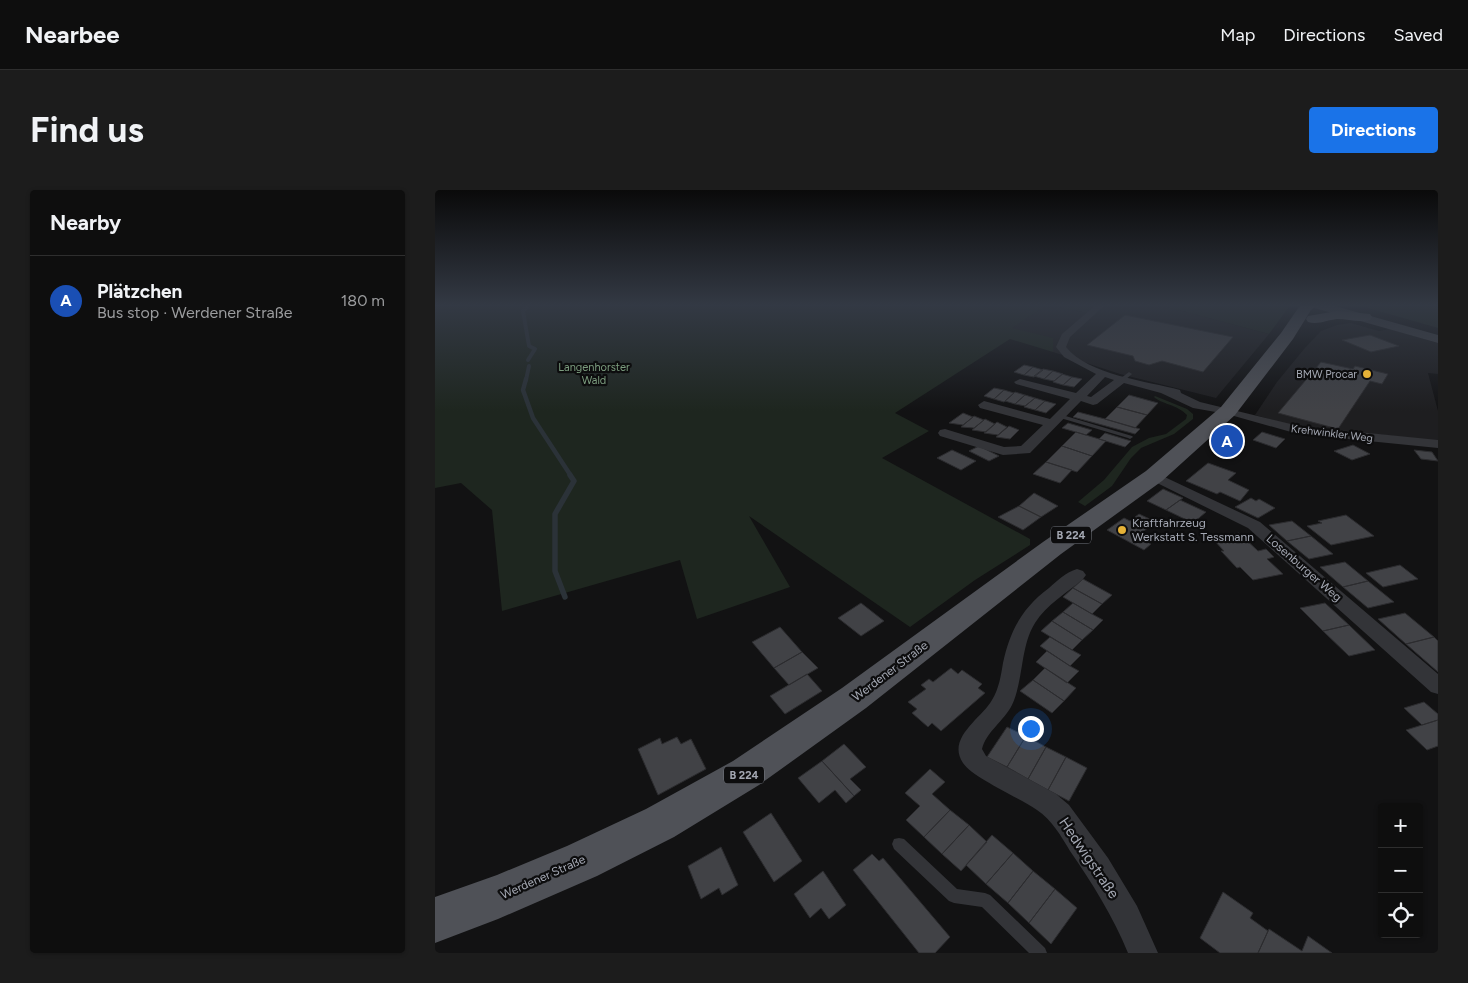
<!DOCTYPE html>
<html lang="en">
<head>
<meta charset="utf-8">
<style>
	body { margin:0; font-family:Figtree,sans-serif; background:#1c1c1c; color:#f1f3f6 }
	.controls { position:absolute; right:15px; bottom:15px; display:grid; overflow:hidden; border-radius:5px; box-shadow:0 1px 4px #0004 }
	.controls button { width:45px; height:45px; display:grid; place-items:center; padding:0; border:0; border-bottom:1px solid #2e2e2e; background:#0e0e0e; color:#f1f3f6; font:25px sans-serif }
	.you { position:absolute; left:595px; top:538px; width:18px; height:18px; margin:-12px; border:4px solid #fff; border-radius:50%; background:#1a73e8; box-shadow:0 0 0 8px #1a73e833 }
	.badge { display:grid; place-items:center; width:32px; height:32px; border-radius:50%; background:#1a73e8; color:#fff; font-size:16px; font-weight:700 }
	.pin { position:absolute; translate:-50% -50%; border:2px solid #fff; box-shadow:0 1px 5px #0006 }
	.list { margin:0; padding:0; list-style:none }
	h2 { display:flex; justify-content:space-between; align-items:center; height:65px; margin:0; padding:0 20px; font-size:21px }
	h2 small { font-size:16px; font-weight:400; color:#9b9c9e }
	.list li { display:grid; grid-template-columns:32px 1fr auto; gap:15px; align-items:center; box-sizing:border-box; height:90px; padding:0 20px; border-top:1px solid #2e2e2e }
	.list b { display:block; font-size:19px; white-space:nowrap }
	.list p { margin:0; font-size:16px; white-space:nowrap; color:#9b9c9e }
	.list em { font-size:16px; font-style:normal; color:#9b9c9e }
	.icon { flex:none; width:28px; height:28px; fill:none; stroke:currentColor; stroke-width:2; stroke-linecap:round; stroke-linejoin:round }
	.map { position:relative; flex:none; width:1003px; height:763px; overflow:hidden; border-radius:5px }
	header { display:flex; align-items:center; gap:30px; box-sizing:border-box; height:70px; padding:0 25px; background:#0e0e0e; border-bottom:1px solid #2e2e2e }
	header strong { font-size:24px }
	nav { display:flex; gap:28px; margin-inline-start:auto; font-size:18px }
	.intro { display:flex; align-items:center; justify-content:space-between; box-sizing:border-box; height:120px; padding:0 30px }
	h1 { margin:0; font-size:35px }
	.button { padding:12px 22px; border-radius:5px; background:#1a73e8; color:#fff; font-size:18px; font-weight:700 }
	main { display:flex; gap:30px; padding:0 30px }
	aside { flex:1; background:#0e0e0e; border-radius:5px; box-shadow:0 1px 4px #0004 }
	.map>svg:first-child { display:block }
</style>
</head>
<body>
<header>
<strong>Nearbee</strong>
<nav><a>Map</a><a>Directions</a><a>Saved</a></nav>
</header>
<div class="intro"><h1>Find us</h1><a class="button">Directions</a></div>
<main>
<aside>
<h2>Nearby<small></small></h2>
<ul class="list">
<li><span class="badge" style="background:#1a4fb4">A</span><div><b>Plätzchen</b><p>Bus stop · Werdener Straße</p></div><em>180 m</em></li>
</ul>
</aside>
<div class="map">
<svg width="1003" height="763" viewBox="0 0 1003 763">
	<rect width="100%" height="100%" fill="#121213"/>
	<path fill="#1e1e20" d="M 660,114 L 721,114 L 834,144 L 781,208 L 685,184 L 618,162 L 617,156 L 576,138 L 612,115 L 653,123 Z
		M 916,133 L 944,141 L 955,139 L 1003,153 L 1003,184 L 993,183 L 1003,221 L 1003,251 L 851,234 L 820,225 L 842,192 L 869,159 L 886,141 L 902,135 Z"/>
	<path fill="#1e261f" d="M 0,114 L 660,114 L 653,123 L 612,115 L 577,138 L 618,148 L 618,162 L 575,149 L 460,223 L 494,241 L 447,268 L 595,349 L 595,355 L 540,390 L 475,437 L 314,326 L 355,397 L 262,429 L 245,370 L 67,421 L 57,320 L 26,293 L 0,298 Z
		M 721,114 L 856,114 L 834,144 Z
		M 919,114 L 1003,114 L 1003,138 Z
		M 720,206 L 752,219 L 758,224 L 758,229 L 739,244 L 706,258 L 696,268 L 677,296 L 650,316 L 643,312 L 669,290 L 697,257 L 714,248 L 731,244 L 751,229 L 752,225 C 741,214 726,214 719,207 Z"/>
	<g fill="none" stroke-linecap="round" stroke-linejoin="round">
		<path stroke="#2b3238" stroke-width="4" d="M 93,170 L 100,159 L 94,156 L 88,121 L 95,114
			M 91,190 L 94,176"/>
		<path stroke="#2b3238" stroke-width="4.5" d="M 91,189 L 88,200 L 98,228 L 136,286"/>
		<path stroke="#2b3238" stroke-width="5.5" d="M 130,407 L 120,381 L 120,324 L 139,291 L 135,285"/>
	</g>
	<path fill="#414246" stroke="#2c2c2f" d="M 690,125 L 798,147 L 768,182 L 727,171 L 714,175 L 700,171 L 698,166 L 652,155 Z
		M 935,145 L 964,156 L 936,162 L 907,150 Z
		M 886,172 L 918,179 L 920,176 L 953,184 L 947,194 L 935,191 L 903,239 L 843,223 Z
		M 589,175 L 598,177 L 589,185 L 579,182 Z
		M 598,177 L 608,180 L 599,187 L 589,185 Z
		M 608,179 L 618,181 L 609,189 L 599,186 Z
		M 618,181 L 628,184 L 619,191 L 609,189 Z
		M 627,184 L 637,187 L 628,195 L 618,192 Z
		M 637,187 L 647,189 L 639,197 L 628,195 Z
		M 559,198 L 569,200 L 559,209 L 549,206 Z
		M 569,200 L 579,203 L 569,212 L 559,209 Z
		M 580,202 L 590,205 L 580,214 L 570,211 Z
		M 590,205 L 600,208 L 590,216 L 580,214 Z
		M 694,205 L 723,213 L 712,225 L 682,217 Z
		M 600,208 L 610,211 L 600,220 L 589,217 Z
		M 610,211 L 621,214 L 611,223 L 600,220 Z
		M 682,217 L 712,225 L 700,238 L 670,229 Z
		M 643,222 L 670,229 L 705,239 L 700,244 L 638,227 Z
		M 528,223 L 538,227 L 528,235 L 514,233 Z
		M 539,226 L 549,230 L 539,238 L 526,237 Z
		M 550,229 L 560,234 L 551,242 L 537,240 Z
		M 562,232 L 572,237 L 563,245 L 549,243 Z
		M 633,233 L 657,240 L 651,245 L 627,238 Z
		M 574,236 L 584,240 L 575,249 L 561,247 Z
		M 641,242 L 664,249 L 671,251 L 657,266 L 627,256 Z
		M 827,242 L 850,249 L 841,258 L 818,250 Z
		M 670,243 L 696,251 L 690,257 L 664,249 Z
		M 918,255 L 935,264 L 917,270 L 899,261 Z
		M 544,256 L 564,266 L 554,271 L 534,261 Z
		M 627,256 L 657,266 L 642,282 L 611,272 Z
		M 517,260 L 541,271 L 526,280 L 502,268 Z
		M 979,260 L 997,262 L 1003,271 L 986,269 Z
		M 611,272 L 637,280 L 625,293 L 598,284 Z
		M 773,273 L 801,283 L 793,290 L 814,300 L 805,311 L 785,302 L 782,304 L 751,291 Z
		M 728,299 L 748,308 L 731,320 L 712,311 Z
		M 599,303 L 623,316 L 606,327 L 584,316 Z
		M 816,308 L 821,311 L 824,309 L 840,318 L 823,328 L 800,317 Z
		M 745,310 L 771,322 L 758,333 L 731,320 Z
		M 584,316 L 606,327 L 588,340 L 563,327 Z
		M 704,324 L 721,332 L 702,346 L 716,354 L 709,360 L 672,340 L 689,328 L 695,331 Z
		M 911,325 L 939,346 L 896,355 L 872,336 L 887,333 L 883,331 Z
		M 857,331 L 876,346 L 852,351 L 834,335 Z
		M 804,343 L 823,361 L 831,359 L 839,367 L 832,369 L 848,384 L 818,390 L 805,377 L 802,378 L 786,361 L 789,361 L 777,348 Z
		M 876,346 L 898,364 L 874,369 L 852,351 Z
		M 910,372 L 933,391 L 908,397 L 885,377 Z
		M 965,375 L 983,389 L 948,397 L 931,383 Z
		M 648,389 L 677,405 L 667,414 L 638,398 Z
		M 933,391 L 959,412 L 933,418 L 908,397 Z
		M 638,398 L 667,414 L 657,424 L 628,407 Z
		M 426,413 L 449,431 L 426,446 L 403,428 Z
		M 638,413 L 657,424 L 668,430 L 658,440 L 628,422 Z
		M 890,413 L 914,435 L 888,441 L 865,418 Z
		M 628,422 L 658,440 L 647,450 L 617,431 Z
		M 970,423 L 999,447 L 971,454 L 943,429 Z
		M 617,431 L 647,450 L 637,460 L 606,441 Z
		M 914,435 L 940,460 L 914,466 L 888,441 Z
		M 345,437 L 367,462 L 339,478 L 317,452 Z
		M 615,447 L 637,460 L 646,465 L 635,476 L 605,456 Z
		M 999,447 L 1003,451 L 1003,482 L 971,454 Z
		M 612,461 L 635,476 L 644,481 L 632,493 L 601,472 Z
		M 367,462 L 383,478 L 354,495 L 339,478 Z
		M 516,478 L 523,484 L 527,480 L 547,494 L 543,498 L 550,503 L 506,541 L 497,533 L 493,537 L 477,523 L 482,519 L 473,512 L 491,499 L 486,495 L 494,489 L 498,492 Z
		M 610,478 L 641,498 L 629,511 L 598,490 Z
		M 372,484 L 387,501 L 350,524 L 335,506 Z
		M 598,490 L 629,511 L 617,523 L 585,501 Z
		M 989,512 L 1003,524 L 1003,530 L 987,535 L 969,518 Z
		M 1003,530 L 1003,556 L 992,560 L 971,540 Z
		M 572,537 L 591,546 L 572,577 L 552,567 Z
		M 591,546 L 611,557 L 593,589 L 572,577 Z
		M 242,547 L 246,554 L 256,549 L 271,579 L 223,605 L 203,559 L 225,548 L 227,554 Z
		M 409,554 L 431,577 L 415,589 L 426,600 L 419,606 L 387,571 Z
		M 611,557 L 631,567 L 613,600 L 593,589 Z
		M 631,567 L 652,578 L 634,611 L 613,600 Z
		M 387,571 L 419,606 L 411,613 L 400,600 L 384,613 L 363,588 Z
		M 495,579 L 510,592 L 497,604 L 515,620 L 489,647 L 471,630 L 485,616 L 470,603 Z
		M 515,620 L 534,635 L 507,664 L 489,647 Z
		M 336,623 L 367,671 L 339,692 L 308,642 Z
		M 534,635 L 552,652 L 526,681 L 507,664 Z
		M 557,645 L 578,663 L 551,694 L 531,675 Z
		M 286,657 L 303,695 L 287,705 L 284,698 L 266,709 L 253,676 Z
		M 578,663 L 598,681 L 573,713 L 551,694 Z
		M 437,664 L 444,671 L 448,668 L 515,747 L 500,763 L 484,763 L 418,680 Z
		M 388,681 L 411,715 L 394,729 L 386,718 L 375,728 L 359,704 Z
		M 598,681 L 620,699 L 594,733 L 573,713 Z
		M 620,699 L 642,718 L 616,754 L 594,733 Z
		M 788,702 L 818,723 L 815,728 L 833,741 L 823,763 L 785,763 L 765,748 Z
		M 834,739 L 867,761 L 873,746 L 897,763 L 823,763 Z"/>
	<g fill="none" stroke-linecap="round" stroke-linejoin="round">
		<path fill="#333438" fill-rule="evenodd" d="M 694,182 L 697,184 L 690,190 L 686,190 L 686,188 Z
			M 624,224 L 697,246 L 698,247 L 695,249 L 693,248 L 622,227 L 621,226 Z
			M 464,648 L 469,649 L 522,699 L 550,703 L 555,705 L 610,758 L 612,763 L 594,763 L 547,717 L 519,713 L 514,711 L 459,659 L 457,654 L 459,649 Z"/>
		<path fill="#333438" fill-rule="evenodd" d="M 662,114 L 671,114 L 635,147 L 631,157 C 653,185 712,191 745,200 L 746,203 L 765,212 L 864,236 L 1003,250 L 1003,258 L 863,244 L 792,224 L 758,218 L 726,203 L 689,193 L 662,214 L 658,215 L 646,211 L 595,263 L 568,265 L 505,246 L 503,243 L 505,240 L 510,239 L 569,257 L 586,256 L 608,235 L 545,218 L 543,215 L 549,211 L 615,229 L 635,209 L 581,194 L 579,192 L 585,189 L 641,203 L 661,184 L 629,167 L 621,157 L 627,144 ZM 670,187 L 679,190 L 656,207 L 652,206 Z
			M 719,282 L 825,332 L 1003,484 L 1003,504 L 996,502 L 813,338 L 714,289 L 712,286 L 714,283 Z
			M 642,379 L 648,381 L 651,385 L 648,389 C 632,403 611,415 600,433 C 585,457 589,489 577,515 C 569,531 551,542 547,559 L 551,566 L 621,604 L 634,615 L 673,668 L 702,716 L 723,763 L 693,763 C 678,726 657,693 635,661 C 626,646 617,630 602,620 C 585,608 538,588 528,573 C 511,548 547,528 557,510 C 564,499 566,485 568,473 C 575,441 587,418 614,398 C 622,391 631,382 642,379 Z"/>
		<path fill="#414348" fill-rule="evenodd" d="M 874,114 L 893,114 L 1003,145 L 1003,153 L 876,117 Z"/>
		<path fill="#4f5157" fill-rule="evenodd" d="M 866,114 L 883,114 L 876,120 L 858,149 L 800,225 L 727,291 L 626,364 L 431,518 L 324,595 L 239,647 L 162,686 L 63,729 L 0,753 L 0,707 L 62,685 L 132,656 L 211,619 L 298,571 L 407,498 L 608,352 L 711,281 L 786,217 L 846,143 Z
			M 902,121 L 935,124 L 937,127 L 935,130 C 924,133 913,129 902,129 C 892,130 883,135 873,132 L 871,129 L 873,126 Z"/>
	</g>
	<linearGradient id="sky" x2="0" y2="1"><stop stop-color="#0a0a0a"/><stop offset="0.52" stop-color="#333944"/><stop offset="1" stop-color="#333944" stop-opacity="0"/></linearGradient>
	<rect width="1003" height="221" fill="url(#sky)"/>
	<g fill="#e6b237" stroke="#0d0d0e" stroke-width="2">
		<circle cx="932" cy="184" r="5"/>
		<circle cx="687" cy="340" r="5"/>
	</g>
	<g text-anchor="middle" stroke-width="4.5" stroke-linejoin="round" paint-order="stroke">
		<g font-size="11" fill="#7c9d7f" stroke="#0d0d0e">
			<text x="159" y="181">Langenhorster<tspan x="159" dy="13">Wald</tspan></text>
		</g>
		<g font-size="11" fill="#a4a8b3" stroke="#0d0d0e" text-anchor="end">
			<text x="922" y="188">BMW Procar</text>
		</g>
		<g font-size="11" fill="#a4a8b3" stroke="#0d0d0e">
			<text transform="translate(897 243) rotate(7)" y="4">Krehwinkler Weg</text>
		</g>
		<g fill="#0d0d0e" stroke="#777a82" stroke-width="1">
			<rect x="616" y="336.5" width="40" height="17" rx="4"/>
			<rect x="289" y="576.5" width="40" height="17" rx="4"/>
		</g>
		<g font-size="11" font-weight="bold" fill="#a4a8b3">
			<text x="636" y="349">B 224</text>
			<text x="309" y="589">B 224</text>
		</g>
		<g font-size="12" fill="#a4a8b3" stroke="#0d0d0e" text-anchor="start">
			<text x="697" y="337">Kraftfahrzeug<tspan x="697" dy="14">Werkstatt S. Tessmann</tspan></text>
		</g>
		<g font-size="12" fill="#a4a8b3" stroke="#0d0d0e">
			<text transform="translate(869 378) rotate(41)" y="4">Losenburger Weg</text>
			<text transform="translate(455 481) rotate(-37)" y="4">Werdener Straße</text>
			<text transform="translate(108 687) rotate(-24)" y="4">Werdener Straße</text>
		</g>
		<g font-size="15" fill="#a4a8b3" stroke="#0d0d0e">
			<text transform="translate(654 668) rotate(56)" y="5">Hedwigstraße</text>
		</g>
	</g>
</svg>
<div class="controls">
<button>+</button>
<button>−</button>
<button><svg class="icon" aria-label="locate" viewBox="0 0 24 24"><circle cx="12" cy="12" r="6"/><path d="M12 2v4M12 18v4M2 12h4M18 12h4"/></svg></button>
</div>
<div class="you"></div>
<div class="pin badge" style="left:792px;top:251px;background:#1a4fb4">A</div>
</div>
</main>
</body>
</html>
